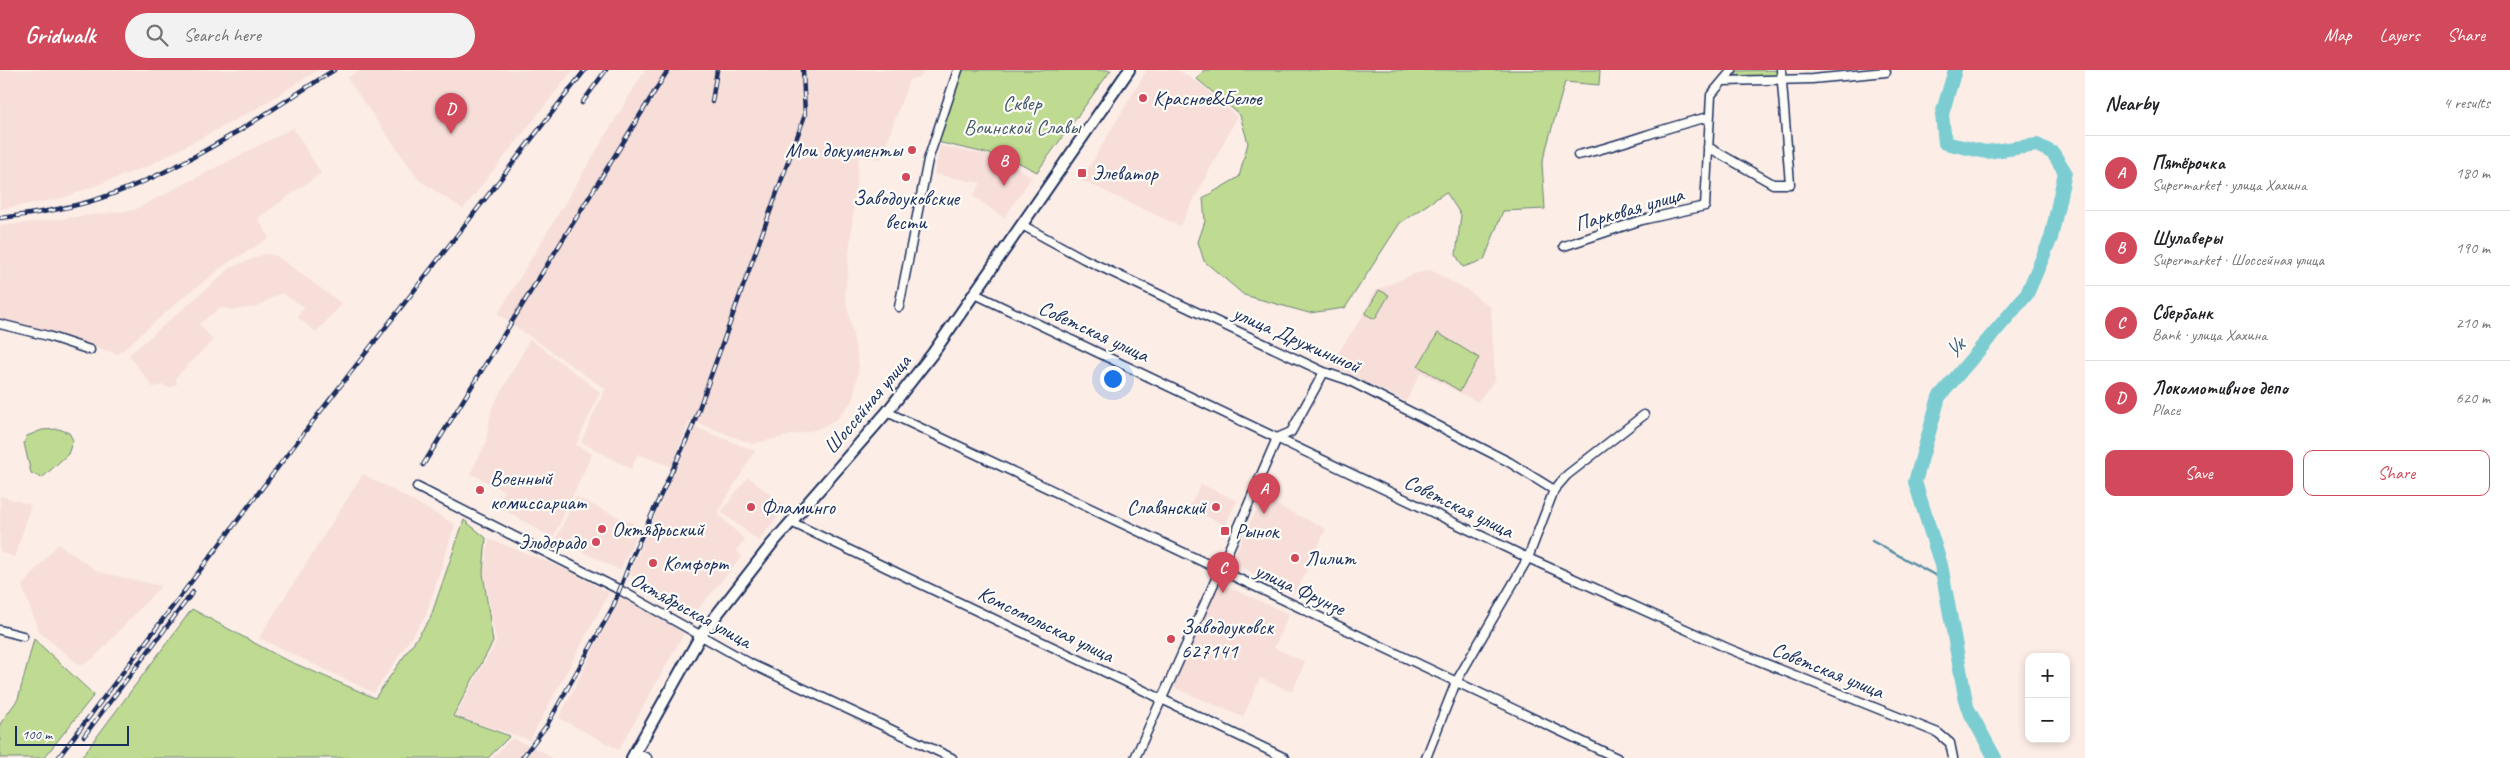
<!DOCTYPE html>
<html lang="en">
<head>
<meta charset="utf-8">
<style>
	body { margin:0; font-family:Caveat,sans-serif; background:#f2f2f2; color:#202124 }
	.controls { position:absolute; right:15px; bottom:15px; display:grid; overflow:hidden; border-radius:10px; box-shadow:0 2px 8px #0003 }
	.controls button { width:45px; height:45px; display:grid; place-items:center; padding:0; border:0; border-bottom:1px solid #e0e0e0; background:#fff; color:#202124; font:25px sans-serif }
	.scale { position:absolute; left:15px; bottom:12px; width:114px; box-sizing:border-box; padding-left:5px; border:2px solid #1b2f5e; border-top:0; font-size:14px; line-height:18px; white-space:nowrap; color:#1b2f5e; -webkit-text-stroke:4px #fdfcf7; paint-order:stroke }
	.you { position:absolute; left:1112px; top:308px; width:18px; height:18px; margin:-12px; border:4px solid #fff; border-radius:50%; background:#1a73e8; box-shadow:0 0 0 8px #1a73e833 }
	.badge { display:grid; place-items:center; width:32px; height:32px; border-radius:50%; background:#d1495b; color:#fff; font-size:16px; font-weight:700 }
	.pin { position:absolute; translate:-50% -41px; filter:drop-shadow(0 1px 2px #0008) }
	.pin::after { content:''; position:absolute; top:26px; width:18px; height:15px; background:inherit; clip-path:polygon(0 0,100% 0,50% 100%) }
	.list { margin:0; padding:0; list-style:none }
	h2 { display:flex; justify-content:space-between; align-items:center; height:65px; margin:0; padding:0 20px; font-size:21px }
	h2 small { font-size:16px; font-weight:400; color:#757577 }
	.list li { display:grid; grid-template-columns:32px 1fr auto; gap:15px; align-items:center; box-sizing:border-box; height:75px; padding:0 20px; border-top:1px solid #e0e0e0 }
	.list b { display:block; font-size:19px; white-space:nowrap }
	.list p { margin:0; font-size:16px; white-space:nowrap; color:#757577 }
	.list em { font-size:16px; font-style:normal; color:#757577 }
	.actions { display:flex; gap:10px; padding:15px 20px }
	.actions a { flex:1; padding:11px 0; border:1px solid #d1495b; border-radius:10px; text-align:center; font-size:18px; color:#d1495b }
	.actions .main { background:#d1495b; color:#fff }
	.icon { flex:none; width:28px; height:28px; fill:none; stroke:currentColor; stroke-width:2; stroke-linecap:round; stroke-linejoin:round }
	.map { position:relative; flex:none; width:2085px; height:688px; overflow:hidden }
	header { display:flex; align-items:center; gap:30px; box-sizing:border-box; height:70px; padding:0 25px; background:#d1495b; color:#fff }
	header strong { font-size:24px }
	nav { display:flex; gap:28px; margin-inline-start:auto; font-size:18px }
	.search { width:350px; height:45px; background:#f2f2f2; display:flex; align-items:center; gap:12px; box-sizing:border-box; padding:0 18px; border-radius:28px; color:#757577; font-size:19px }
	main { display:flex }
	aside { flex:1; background:#fff }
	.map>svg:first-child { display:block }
</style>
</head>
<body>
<header>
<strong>Gridwalk</strong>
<div class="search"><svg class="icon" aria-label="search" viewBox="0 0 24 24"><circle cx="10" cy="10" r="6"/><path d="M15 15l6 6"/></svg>Search here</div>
<nav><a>Map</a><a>Layers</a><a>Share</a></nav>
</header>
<main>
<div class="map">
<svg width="2085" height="688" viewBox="0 0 2085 688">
	<rect width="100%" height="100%" fill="#fcede7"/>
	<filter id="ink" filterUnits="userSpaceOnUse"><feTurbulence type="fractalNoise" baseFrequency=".02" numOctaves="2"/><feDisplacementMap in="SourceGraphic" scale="10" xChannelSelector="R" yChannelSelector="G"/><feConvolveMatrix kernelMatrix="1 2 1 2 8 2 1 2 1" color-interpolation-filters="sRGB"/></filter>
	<g filter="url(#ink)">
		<path fill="#f7ded9" d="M 0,0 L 318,0 L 254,40 L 148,96 L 60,129 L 0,139 Z
			M 360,0 L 573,0 L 463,139 L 419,110 L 347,8 Z
			M 645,0 L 923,0 L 922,6 L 909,10 L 881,89 L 859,86 L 845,224 L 859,296 L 853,330 L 838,348 L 818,359 L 752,374 L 690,350 L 671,397 L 638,384 L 631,399 L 581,372 L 605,319 L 498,244 Z
			M 1147,0 L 1178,0 L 1201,14 L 1237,47 L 1180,156 L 1081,110 Z
			M 293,58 L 321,103 L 258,148 L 269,168 L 226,194 L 180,230 L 118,284 L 0,250 L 0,156 L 134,140 Z
			M 940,76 L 1002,88 L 1032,107 L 1004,148 L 973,126 L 981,113 L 934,104 Z
			M 265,184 L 277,186 L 342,234 L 316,262 L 297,247 L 305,237 L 281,223 L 256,237 L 235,240 L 220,238 L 199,254 L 213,270 L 176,307 L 177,314 L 169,318 L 163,315 L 153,317 L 129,285 L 232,197 Z
			M 1430,200 L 1466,219 L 1491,238 L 1495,310 L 1477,332 L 1421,302 L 1406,331 L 1330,295 L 1362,247 L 1376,220 L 1414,204 Z
			M 530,269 L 600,322 L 576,375 L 592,384 L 553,468 L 497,436 L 504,421 L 470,403 L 486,373 L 491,340 Z
			M 695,357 L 755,381 L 717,443 L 745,470 L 736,480 L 742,486 L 694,544 L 629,504 Z
			M 363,404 L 455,454 L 426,545 L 374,623 L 259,568 Z
			M 748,407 L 785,436 L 759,471 L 721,442 Z
			M 1201,414 L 1237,431 L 1225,455 L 1189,438 Z
			M 0,426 L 31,435 L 15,487 L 0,482 Z
			M 576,427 L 640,457 L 620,500 L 556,469 Z
			M 1262,428 L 1326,459 L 1296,523 L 1231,492 Z
			M 489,469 L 568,500 L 609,523 L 530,670 L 455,646 L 496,572 L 484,503 Z
			M 58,474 L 99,502 L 161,516 L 93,589 L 81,596 L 39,562 L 22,516 Z
			M 1218,513 L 1289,544 L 1274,578 L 1305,592 L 1292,622 L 1260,608 L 1243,647 L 1173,617 Z
			M 620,527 L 684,563 L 619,680 L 559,648 Z
			M 512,668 L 543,682 L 552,688 L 492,688 Z"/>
		<path fill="#bfda91" stroke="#6d8478" d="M 961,0 L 1111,0 L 1037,102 L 1012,89 L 937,72 Z
			M 1204,0 L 1600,0 L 1599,15 L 1565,12 L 1542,93 L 1545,139 L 1503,141 L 1484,190 L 1463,197 L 1456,185 L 1461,145 L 1446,122 L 1400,153 L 1345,238 L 1309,243 L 1244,225 L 1204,191 L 1198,172 L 1205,151 L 1203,128 L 1239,107 L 1248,73 L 1240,45 L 1197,9 Z
			M 1779,0 L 1780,8 L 1738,8 L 1735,1 Z
			M 1379,220 L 1389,225 L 1375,249 L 1365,244 Z
			M 1438,263 L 1479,288 L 1460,321 L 1418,296 Z
			M 59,359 L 69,363 L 73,370 L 68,384 L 42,408 L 31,403 L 24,373 L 27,366 L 42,360 Z
			M 464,450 L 486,468 L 483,503 L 493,572 L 453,646 L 510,666 L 488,688 L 81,688 L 192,539 L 282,588 L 375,628 L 430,549 Z
			M 34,569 L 94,625 L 44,688 L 0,688 L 0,654 L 18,629 Z"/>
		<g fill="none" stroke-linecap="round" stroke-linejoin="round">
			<path stroke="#558ea4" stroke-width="2.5" d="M 1872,471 L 1944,510"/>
			<path stroke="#7bcdd2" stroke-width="14" d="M 1955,0 L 1942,44 L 1945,73 L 1986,82 L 2037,75 L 2053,83 L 2065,102 L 2051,168 L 2027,224 L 1939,327 L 1915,412 L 1941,495 L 1967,637 L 1995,688"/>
			<g stroke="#1b2f5e" stroke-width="11">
				<path id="minor" d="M 1723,11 L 1812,9 L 1886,2
					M 1708,77 L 1773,114 L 1790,114 L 1781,0
					M 1578,85 C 1623,75 1664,57 1709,47
					M 1022,155 L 1084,189 L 1324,302 L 1348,310 L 1509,392 L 1554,420
					M 1564,176 L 1642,150 L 1705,136 L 1711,25 L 1732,0
					M 973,223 L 1528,488 L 1727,578 L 1938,663 L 1950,673 L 1953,688
					M 899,237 L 928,90 L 958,0
					M 0,254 L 48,266 L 90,280
					M 887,342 L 1617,688
					M 417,417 L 620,520 L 753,595 L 952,688
					M 791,452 L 1285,688
					M 0,560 L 23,566
					M 634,682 L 647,688
					M 1135,688 L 1220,500 L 1277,368 L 1291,362 L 1324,302
					M 1426,688 L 1456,612 L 1528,488 L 1554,420 L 1567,405 L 1644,345"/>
			</g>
			<g stroke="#1b2f5e" stroke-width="14">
				<path id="major" d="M 632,688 L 701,565 L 771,475 L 887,342 L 933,283 L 1129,0"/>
			</g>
			<use href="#minor" stroke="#fdfcf7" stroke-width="8"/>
			<use href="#major" stroke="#fdfcf7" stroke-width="10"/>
			<g stroke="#1b2f5e" stroke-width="4.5">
				<path id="rail" d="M 712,32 L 717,0
					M 582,33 L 606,0
					M 0,148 C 34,144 68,139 101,128 C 185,100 259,48 334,0
					M 423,395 L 668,0
					M 84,666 L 193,522
					M 58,688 L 303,364 L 585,0
					M 522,688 L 547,655 L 613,537 L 632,487 L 692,358 L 805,45 L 803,0"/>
			</g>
			<use href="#rail" stroke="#fdfcf7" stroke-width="2.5" stroke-dasharray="8" stroke-linecap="butt"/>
		</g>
	</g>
	<g fill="#d1495b" stroke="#fdfcf7" stroke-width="2">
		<circle cx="1143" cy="28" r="5"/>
		<circle cx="912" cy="80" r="5"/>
		<rect x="1077" y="98" width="10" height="10" rx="2.5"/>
		<circle cx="906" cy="107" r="5"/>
		<circle cx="480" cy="420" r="5"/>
		<circle cx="751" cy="437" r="5"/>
		<circle cx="1216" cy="437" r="5"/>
		<circle cx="602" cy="459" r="5"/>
		<rect x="1220" y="456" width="10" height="10" rx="2.5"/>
		<circle cx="596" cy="472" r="5"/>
		<circle cx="1295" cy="488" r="5"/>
		<circle cx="653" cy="493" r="5"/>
		<circle cx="1171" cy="569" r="5"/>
	</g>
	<g text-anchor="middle" stroke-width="4.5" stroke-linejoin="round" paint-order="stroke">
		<g font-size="21" fill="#1b2f5e" stroke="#fdfcf7" text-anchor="start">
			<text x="1153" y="35">Красное&amp;Белое</text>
			<text x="902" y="87" text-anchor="end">Мои документы</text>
			<text x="1092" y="110">Элеватор</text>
			<text x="906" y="135" text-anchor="middle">Заводоуковские<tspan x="906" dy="24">вести</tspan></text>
			<text x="490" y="415">Военный<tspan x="490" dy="24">комиссариат</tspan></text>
			<text x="761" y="444">Фламинго</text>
			<text x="1206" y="444" text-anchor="end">Славянский</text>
			<text x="612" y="466">Октябрьский</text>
			<text x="1235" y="468">Рынок</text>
			<text x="586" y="479" text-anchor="end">Эльдорадо</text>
			<text x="1305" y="495">Лилит</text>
			<text x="663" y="500">Комфорт</text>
			<text x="1181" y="564">Заводоуковск<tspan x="1181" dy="24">627141</tspan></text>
		</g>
		<g font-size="21" fill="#445a6b" stroke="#fdfcf7">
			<text x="1022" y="40">Сквер<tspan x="1022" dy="24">Воинской Славы</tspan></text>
		</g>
		<g font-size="21" fill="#1b2f5e" stroke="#fdfcf7">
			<text transform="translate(1629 139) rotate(-16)" y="7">Парковая улица</text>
			<text transform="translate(1094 261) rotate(25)" y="7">Советская улица</text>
			<text transform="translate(1297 269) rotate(24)" y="7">улица Дружининой</text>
			<text transform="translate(867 334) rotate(-50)" y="7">Шоссейная улица</text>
			<text transform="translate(1459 436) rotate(26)" y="7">Советская улица</text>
			<text transform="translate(1300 519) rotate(25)" y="7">улица Фрунзе</text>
			<text transform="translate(691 540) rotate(29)" y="7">Октябрьская улица</text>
			<text transform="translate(1046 554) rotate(26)" y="7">Комсомольская улица</text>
			<text transform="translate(1828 600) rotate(22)" y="7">Советская улица</text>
		</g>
		<g font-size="22" font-style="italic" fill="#385e81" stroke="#fdfcf7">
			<text transform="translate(1954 278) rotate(-50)" y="8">Ук</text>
		</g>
	</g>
</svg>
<div class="controls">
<button>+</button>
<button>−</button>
</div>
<div class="scale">100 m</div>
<div class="you"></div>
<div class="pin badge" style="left:1264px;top:444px">A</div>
<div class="pin badge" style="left:1004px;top:116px">B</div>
<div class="pin badge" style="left:1223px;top:523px">C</div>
<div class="pin badge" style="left:451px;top:64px">D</div>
</div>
<aside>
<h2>Nearby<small>4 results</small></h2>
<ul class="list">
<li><span class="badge">A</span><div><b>Пятёрочка</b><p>Supermarket · улица Хахина</p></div><em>180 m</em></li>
<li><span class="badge">B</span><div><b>Шулаверы</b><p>Supermarket · Шоссейная улица</p></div><em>190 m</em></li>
<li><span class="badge">C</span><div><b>Сбербанк</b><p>Bank · улица Хахина</p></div><em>210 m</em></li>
<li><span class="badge">D</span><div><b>Локомотивное депо</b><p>Place</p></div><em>620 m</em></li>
</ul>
<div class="actions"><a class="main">Save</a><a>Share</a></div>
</aside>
</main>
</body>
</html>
